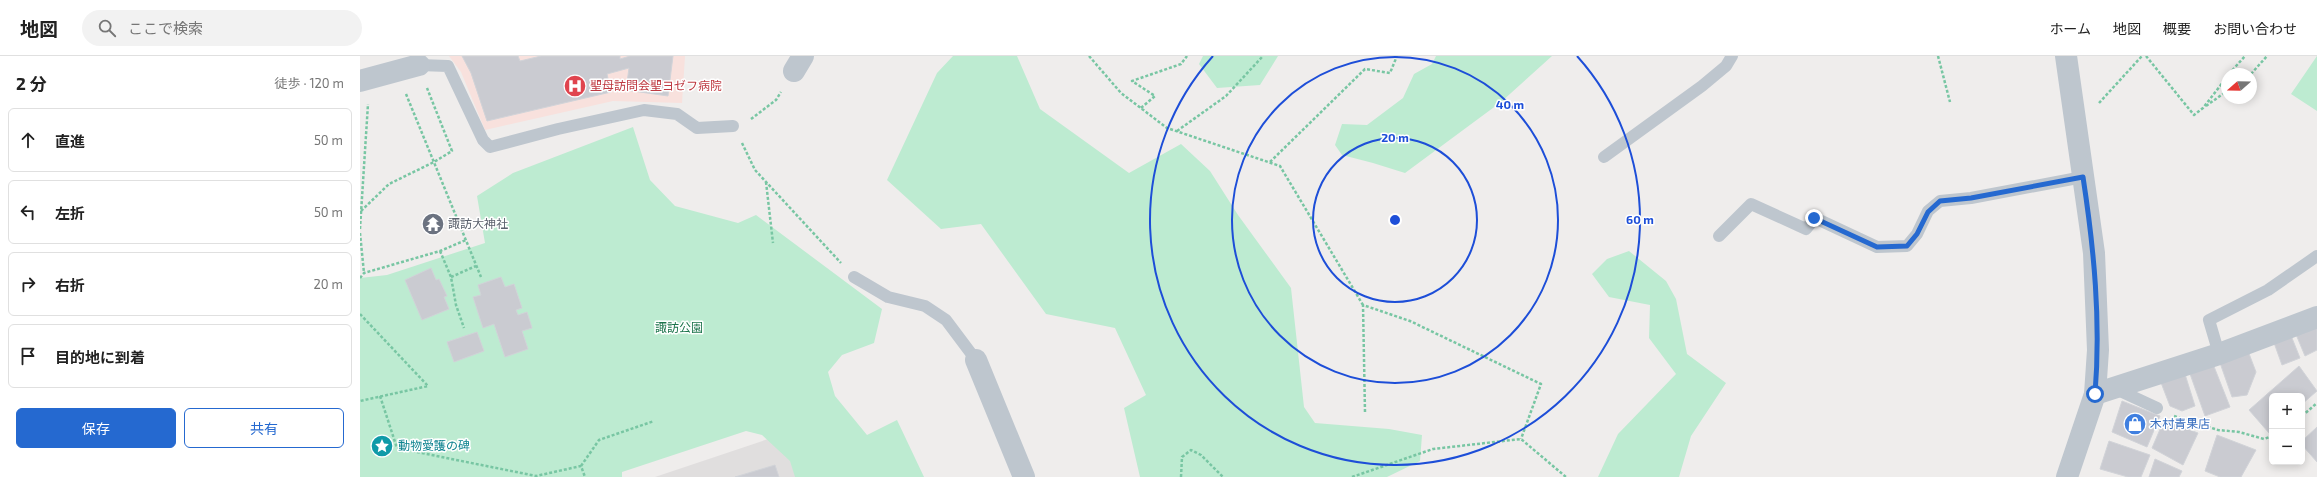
<!DOCTYPE html>
<html lang="ja">
<head>
<meta charset="utf-8">
<style>
	body { margin:0; font-family:"Exo 2","Noto Sans JP",sans-serif; background:#f2f2f2; color:#222 }
	.controls { position:absolute; right:12px; bottom:12px; display:grid; overflow:hidden; border-radius:6px; box-shadow:0 2px 10px #0003 }
	.controls button { width:36px; height:36px; display:grid; place-items:center; padding:0; border:0; border-bottom:1px solid #e0e0e0; background:#fff; color:#222; font:20px sans-serif }
	.compass { position:absolute; left:1861px; top:12px; width:36px; height:36px; border-radius:50%; background:#fff; box-shadow:0 2px 10px #0003; rotate:250deg }
	.stop { position:absolute; width:12px; height:12px; margin:-9px; border:3px solid #2569d0; border-radius:50%; background:#fff }
	.stop.end { background:#2569d0; border-color:#fff; box-shadow:0 1px 4px #0008 }
	.list { margin:0; padding:0; list-style:none }
	h2 { display:flex; justify-content:space-between; align-items:center; height:52px; margin:0; padding:0 16px; font-size:17px }
	h2 small { font-size:13px; font-weight:400; color:#767676 }
	.list li { display:grid; grid-template-columns:26px 1fr auto; gap:12px; align-items:center; box-sizing:border-box; height:64px; margin:0 8px 8px; padding:0 8px; border:1px solid #e0e0e0; border-radius:6px }
	.list b { display:block; font-size:15px; white-space:nowrap }
	.list em { font-size:13px; font-style:normal; color:#767676 }
	.actions { display:flex; gap:8px; padding:12px 16px }
	.actions a { flex:1; padding:9px 0; border:1px solid #2569d0; border-radius:6px; text-align:center; font-size:14px; color:#2569d0 }
	.actions .main { background:#2569d0; color:#fff }
	.icon { flex:none; width:22px; height:22px; fill:none; stroke:currentColor; stroke-width:2; stroke-linecap:round; stroke-linejoin:round }
	.map { position:relative; flex:none; width:1957px; height:421px; overflow:hidden }
	header { display:flex; align-items:center; gap:24px; box-sizing:border-box; height:56px; padding:0 20px; background:#fff; border-bottom:1px solid #e0e0e0 }
	header strong { font-size:19px }
	nav { display:flex; gap:22px; margin-inline-start:auto; font-size:14px }
	.search { width:280px; height:36px; background:#f2f2f2; display:flex; align-items:center; gap:10px; box-sizing:border-box; padding:0 14px; border-radius:22px; color:#767676; font-size:15px }
	main { display:flex }
	aside { flex:1; background:#fff }
	.map>svg:first-child { display:block }
</style>
</head>
<body>
<header>
<strong>地図</strong>
<div class="search"><svg class="icon" aria-label="search" viewBox="0 0 24 24"><circle cx="10" cy="10" r="6"/><path d="M15 15l6 6"/></svg>ここで検索</div>
<nav><a>ホーム</a><a>地図</a><a>概要</a><a>お問い合わせ</a></nav>
</header>
<main>
<aside>
<h2>2 分<small>徒歩 · 120 m</small></h2>
<ul class="list">
<li><svg class="icon" aria-label="ahead" viewBox="0 0 24 24"><path d="M12 20V5M6 11l6-6 6 6"/></svg><div><b>直進</b></div><em>50 m</em></li>
<li><svg class="icon" aria-label="left" viewBox="0 0 24 24"><path d="M17 20v-9H6M10 6l-5 5 5 5"/></svg><div><b>左折</b></div><em>50 m</em></li>
<li><svg class="icon" aria-label="right" viewBox="0 0 24 24"><path d="M7 20v-9h11M14 6l5 5-5 5"/></svg><div><b>右折</b></div><em>20 m</em></li>
<li><svg class="icon" aria-label="arrive" viewBox="0 0 24 24"><path d="M6 21V4h12l-3 4 3 4H6"/></svg><div><b>目的地に到着</b></div></li>
</ul>
<div class="actions"><a class="main">保存</a><a>共有</a></div>
</aside>
<div class="map">
<svg width="1957" height="421" viewBox="0 0 1957 421">
	<rect width="100%" height="100%" fill="#efedec"/>
	<path fill="#e0dede" d="M 465,364 L 481,421 L 295,421 Z"/>
	<path fill="#f8e1dd" d="M 89,0 L 325,0 L 322,47 L 253,45 L 125,74 L 101,16 Z"/>
	<path fill="#bdebd1" d="M 593,0 L 657,0 L 680,53 L 769,117 L 821,88 L 850,115 L 878,159 L 931,232 L 944,351 L 955,367 L 1029,373 L 1062,379 L 1060,405 L 1027,421 L 780,421 L 764,352 L 786,339 L 755,272 L 686,258 L 621,168 L 581,173 L 527,124 L 577,17 Z
		M 843,0 L 918,0 L 900,29 L 857,32 L 839,8 Z
		M 1076,0 L 1192,0 L 1141,46 L 1045,117 L 1013,107 L 982,99 L 975,89 L 982,68 L 1007,69 L 1043,42 L 1054,18 L 1072,8 Z
		M 1957,0 L 1957,55 L 1931,38 Z
		M 273,71 L 290,124 L 315,150 L 378,167 L 396,159 L 522,253 L 514,287 L 482,299 L 468,316 L 475,340 L 507,379 L 537,364 L 564,421 L 435,421 L 430,405 L 402,379 L 386,375 L 262,416 L 262,421 L 0,421 L 0,222 L 27,219 L 125,187 L 117,140 L 153,117 Z
		M 1269,195 L 1306,225 L 1316,243 L 1327,298 L 1366,327 L 1331,380 L 1319,421 L 1238,421 L 1258,378 L 1316,318 L 1289,282 L 1290,249 L 1249,241 L 1232,218 L 1247,203 Z"/>
	<path fill="#cacbd1" stroke="#d1d3d8" d="M 102,0 L 158,0 L 160,5 L 181,0 L 260,0 L 260,3 L 270,0 L 313,0 L 308,40 L 266,34 L 269,12 L 247,18 L 251,36 L 127,65 L 111,17 Z
		M 71,212 L 76,224 L 79,223 L 87,240 L 84,241 L 89,253 L 62,264 L 45,224 Z
		M 141,221 L 145,231 L 154,228 L 162,252 L 156,254 L 158,259 L 167,256 L 172,272 L 162,275 L 168,293 L 145,301 L 134,268 L 123,272 L 113,241 L 121,239 L 118,229 Z
		M 1957,269 L 1957,294 L 1945,300 L 1935,276 Z
		M 117,276 L 124,295 L 94,306 L 87,286 Z
		M 1930,277 L 1940,302 L 1922,309 L 1913,284 Z
		M 1888,295 L 1896,316 L 1887,339 L 1872,341 L 1859,304 Z
		M 1853,308 L 1870,351 L 1845,360 L 1829,315 Z
		M 1939,310 L 1957,335 L 1942,348 L 1942,340 L 1912,340 L 1912,375 L 1909,377 L 1889,354 Z
		M 1824,315 L 1835,350 L 1822,355 L 1810,350 L 1800,324 Z
		M 1762,345 L 1800,360 L 1787,391 L 1752,376 Z
		M 1804,364 L 1838,377 L 1823,409 L 1792,392 Z
		M 1957,371 L 1957,406 L 1942,389 L 1942,385 Z
		M 1857,379 L 1896,394 L 1881,421 L 1860,421 L 1845,415 Z
		M 1749,385 L 1790,399 L 1781,421 L 1768,421 L 1740,413 Z
		M 1795,403 L 1822,415 L 1819,421 L 1789,421 Z
		M 415,409 L 419,421 L 375,421 Z"/>
	<g fill="none" stroke-linecap="round" stroke-linejoin="round">
		<path stroke="#78c6a3" stroke-width="2.5" stroke-dasharray="3 2" stroke-linecap="butt" d="M 729,0 L 761,37 L 807,72 L 920,110 L 1003,249
			M 1578,0 L 1590,46
			M 1786,0 L 1834,59 L 1843,52 L 1867,21
			M 1869,18 L 1885,0
			M 1891,18 L 1907,0
			M 46,38 L 121,221
			M 1739,47 L 1782,0
			M 1846,50 L 1867,35
			M 781,52 L 795,40 L 772,25 L 821,8 L 827,0
			M 391,63 L 416,44 L 421,36
			M 817,75 L 866,40 L 903,0
			M 382,87 L 395,114 L 481,207
			M 910,106 L 1005,13 L 1030,17 L 1037,0
			M 406,126 L 413,187
			M 1,155 L 29,128 L 74,106 L 92,95 L 67,32
			M 0,173 L 8,48
			M 0,177 L 4,217
			M 80,195 L 91,221 L 96,249 L 104,272
			M 91,221 L 116,210
			M 0,222 L 4,217 L 80,195 L 106,184
			M 0,258 L 68,330 L 0,345
			M 20,340 L 37,392 L 176,420 L 221,410 L 225,421
			M 1005,356 L 1003,249 L 1050,265 L 1181,328 L 1161,383
			M 1814,360 L 1858,374 L 1879,376 L 1904,383 L 1912,380
			M 1942,360 L 1957,347
			M 221,410 L 239,384 L 294,365
			M 821,421 L 822,401 L 831,394 L 841,399 L 863,421
			M 992,421 L 1073,393 L 1161,383 L 1206,421"/>
		<path stroke="#bec6ce" stroke-width="12" d="M 59,9 L 88,10 L 123,84 L 130,91 L 198,73 L 284,54 L 317,58 L 337,72 L 373,70
			M 1244,101 L 1342,30 L 1366,10 L 1372,0
			M 1359,180 L 1391,148 L 1446,173 L 1455,162 L 1517,191 L 1547,190 L 1557,178 L 1568,155 L 1580,145 L 1611,142 L 1723,121
			M 494,221 L 528,241 L 565,250 L 586,264 L 616,304
			M 1859,298 L 1849,264 L 1908,234 L 1957,200
			M 1756,333 L 1797,352"/>
		<path stroke="#bec6ce" stroke-width="22" d="M 434,15 L 443,0
			M 0,25 L 59,9
			M 616,304 L 664,421
			M 1735,338 L 1859,298 L 1957,261"/>
		<path stroke="#bec6ce" stroke-width="22" d="M 1706,0 L 1734,197 L 1738,294 L 1735,338 L 1707,421"/>
	</g>
	<g fill="none" stroke-linecap="round" stroke-linejoin="round">
		<path stroke="#2569d0" stroke-width="5" d="M 1454,162 L 1517,191 L 1547,190 L 1557,178 L 1568,156 L 1580,145 L 1611,142 L 1723,121 C 1734,193 1741,265 1735,338"/>
	</g>
	<g fill="none" stroke="#1d4ed8" stroke-width="2">
		<circle cx="1035" cy="164" r="82"/>
		<circle cx="1035" cy="164" r="163"/>
		<path d="M1217 0A245 245 0 1 1 853 0"/>
	</g>
	<defs>
		<g id="hospital-disc" transform="scale(1.15)"><circle r="9.5" fill="#e0444e" stroke="#fff"/><path d="M-5-5h3v3.5h4V-5h3V5h-3V1.5h-4V5h-3Z" fill="#fff"/></g>
		<g id="temple-disc" transform="scale(1.15)"><circle r="9.5" fill="#6b7280" stroke="#fff"/><path d="M0-6L5-2H3V0L6.5 2.5H4V6H1.5V3h-3V6H-4V2.5H-6.5L-3 0V-2H-5Z" fill="#fff"/></g>
		<g id="shop-disc" transform="scale(1.15)"><circle r="9.5" fill="#3f7fe0" stroke="#fff"/><path d="M-5-2.5h2.3a2.7 3.5 0 0 1 5.4 0H5L5.5 6h-11ZM-1.5-2.5h3a1.5 2.3 0 0 0-3 0Z" fill="#fff"/></g>
		<g id="sight-disc" transform="scale(1.15)"><circle r="9.5" fill="#0f9aa8" stroke="#fff"/><path d="M0-6L1.8-2.2L6-1.7L2.9 1.2L3.7 5.4L0 3.3L-3.7 5.4L-2.9 1.2L-6-1.7L-1.8-2.2Z" fill="#fff"/></g>
	</defs>
	<g fill-rule="evenodd">
		<use href="#hospital-disc" x="215" y="30"/>
		<use href="#temple-disc" x="73" y="168"/>
		<use href="#shop-disc" x="1775" y="368"/>
		<use href="#sight-disc" x="22" y="390"/>
	</g>
	<g text-anchor="middle" stroke-width="3" stroke-linejoin="round" paint-order="stroke">
		<g font-size="12" fill="#be3a42" stroke="#fff" text-anchor="start">
			<text x="230" y="34">聖母訪問会聖ヨゼフ病院</text>
		</g>
		<g font-size="12" fill="#5b616d" stroke="#fff" text-anchor="start">
			<text x="88" y="172">諏訪大神社</text>
		</g>
		<g font-size="12" fill="#1d744c" stroke="#fff">
			<text x="319" y="276">諏訪公園</text>
		</g>
		<g font-size="12" fill="#366cbe" stroke="#fff" text-anchor="start">
			<text x="1790" y="372">木村青果店</text>
		</g>
		<g font-size="12" fill="#0d838f" stroke="#fff" text-anchor="start">
			<text x="38" y="394">動物愛護の碑</text>
		</g>
	</g>
	<circle cx="1035" cy="164" r="6" fill="#1d4ed8" stroke="#fff" stroke-width="2"/>
	<g font-size="12" text-anchor="middle" font-weight="bold" fill="#1d4ed8" stroke="#fff" stroke-width="3" stroke-linejoin="round" paint-order="stroke">
		<text x="1150" y="53">40 m</text>
		<text x="1035" y="86">20 m</text>
		<text x="1280" y="168">60 m</text>
	</g>
</svg>
<div class="controls">
<button>+</button>
<button>−</button>
</div>
<svg class="compass" viewBox="-18 -18 36 36"><path d="M0-13l5 13h-10z" fill="#e53935"/><path d="M0 13l5-13h-10z" fill="#767676"/></svg>
<div class="stop" style="left:1735px;top:338px"></div>
<div class="stop end" style="left:1454px;top:162px"></div>
</div>
</main>
</body>
</html>
